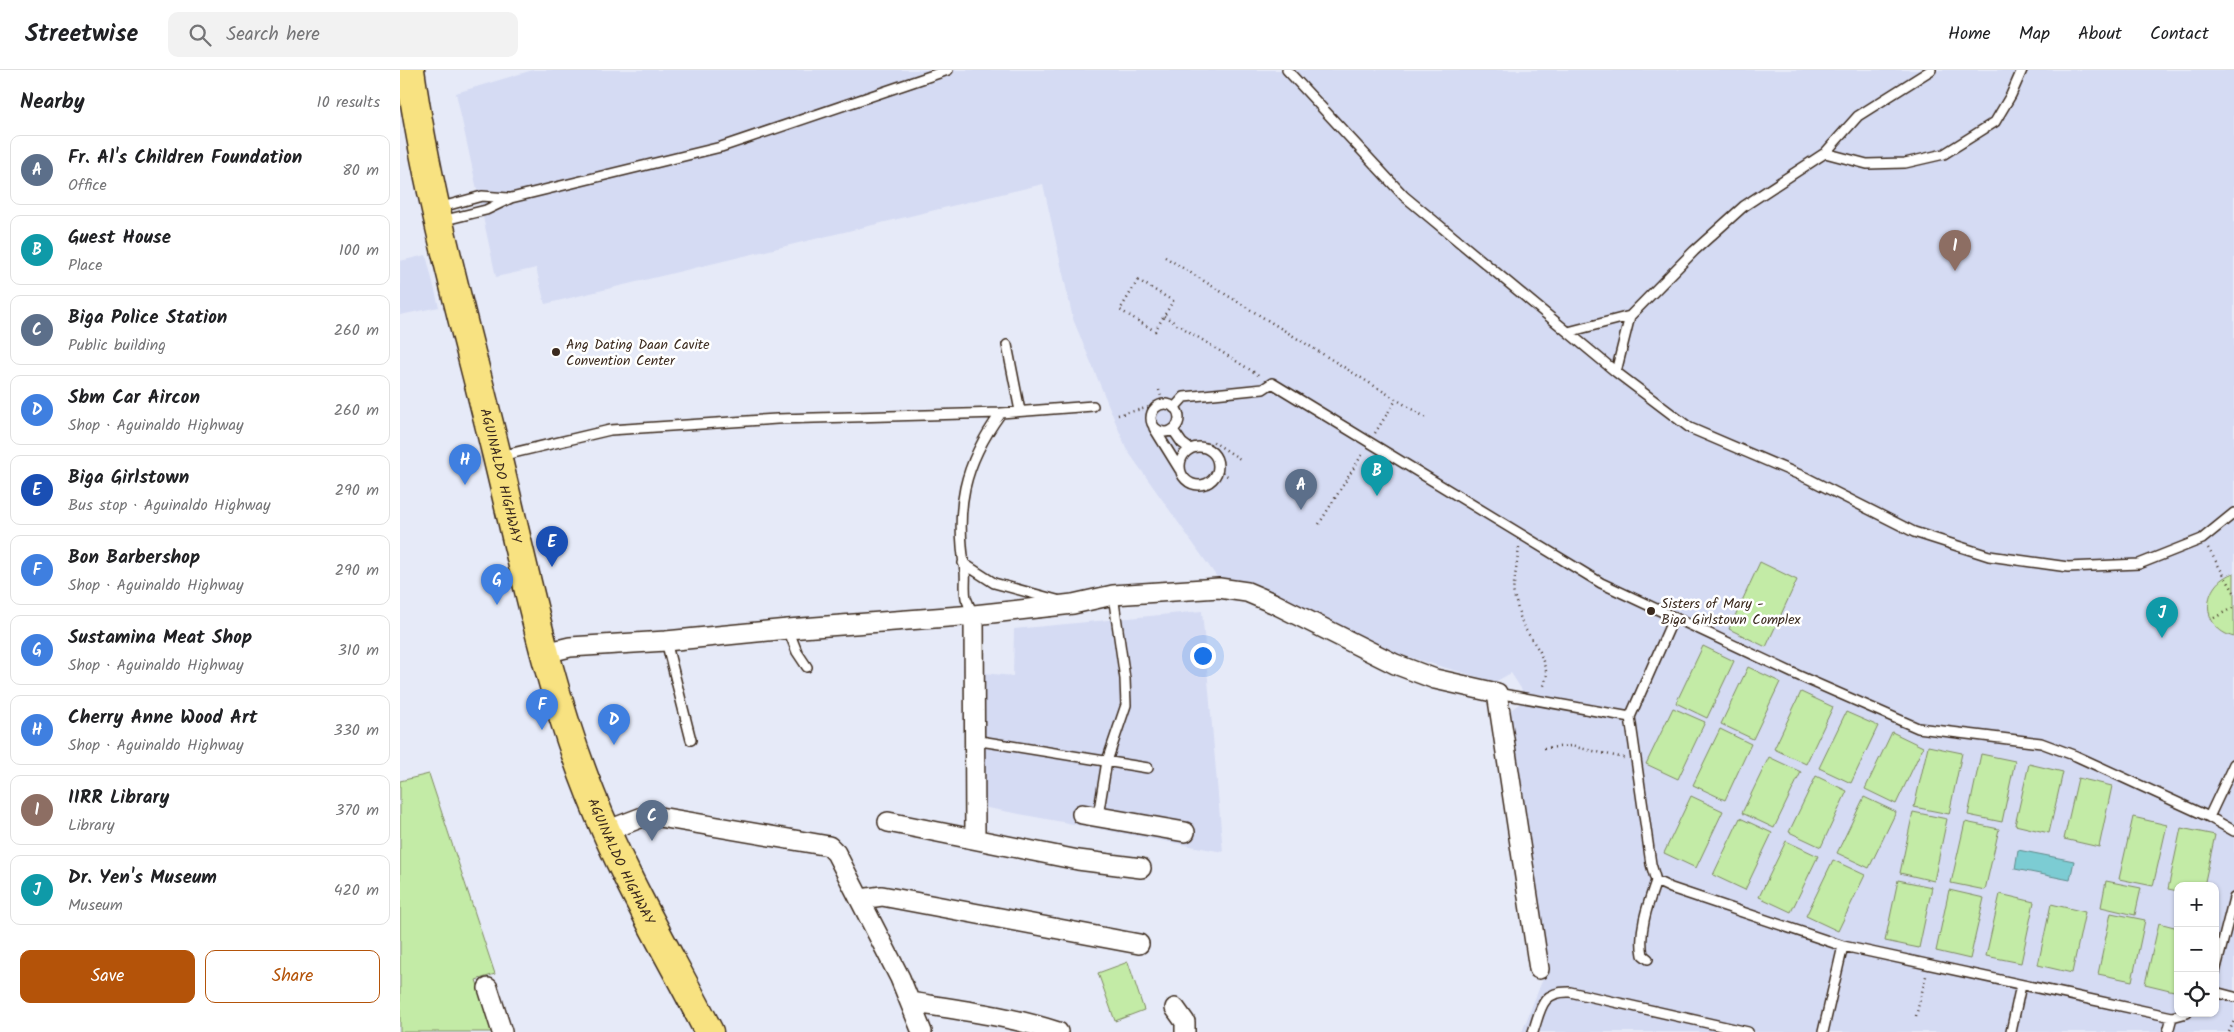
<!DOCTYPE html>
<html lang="en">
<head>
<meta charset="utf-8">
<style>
	body { margin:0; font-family:Kalam,sans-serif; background:#f2f2f2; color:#202124 }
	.controls { position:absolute; right:15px; bottom:15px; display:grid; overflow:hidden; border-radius:10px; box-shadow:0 1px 4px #0004 }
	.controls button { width:45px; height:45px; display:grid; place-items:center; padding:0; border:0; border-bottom:1px solid #e0e0e0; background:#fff; color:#202124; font:25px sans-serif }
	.you { position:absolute; left:802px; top:585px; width:18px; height:18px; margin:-12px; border:4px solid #fff; border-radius:50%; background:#1a73e8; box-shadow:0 0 0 8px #1a73e833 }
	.badge { display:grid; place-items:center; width:32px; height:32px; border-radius:50%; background:#b45309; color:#fff; font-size:16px; font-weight:700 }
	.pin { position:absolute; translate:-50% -41px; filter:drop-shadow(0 1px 2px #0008) }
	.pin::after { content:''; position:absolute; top:26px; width:18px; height:15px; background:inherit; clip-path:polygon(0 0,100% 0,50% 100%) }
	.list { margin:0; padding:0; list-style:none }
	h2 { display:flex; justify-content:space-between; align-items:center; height:65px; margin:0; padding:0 20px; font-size:21px }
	h2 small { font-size:16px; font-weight:400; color:#757577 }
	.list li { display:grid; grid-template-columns:32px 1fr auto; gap:15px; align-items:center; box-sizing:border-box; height:70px; margin:0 10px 10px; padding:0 10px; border:1px solid #e0e0e0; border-radius:10px }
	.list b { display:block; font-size:19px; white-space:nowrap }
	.list p { margin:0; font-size:16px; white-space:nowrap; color:#757577 }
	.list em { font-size:16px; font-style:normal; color:#757577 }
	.actions { display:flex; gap:10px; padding:15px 20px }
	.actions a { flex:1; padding:11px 0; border:1px solid #b45309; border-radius:10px; text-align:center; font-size:18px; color:#b45309 }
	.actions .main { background:#b45309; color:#fff }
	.icon { flex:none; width:28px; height:28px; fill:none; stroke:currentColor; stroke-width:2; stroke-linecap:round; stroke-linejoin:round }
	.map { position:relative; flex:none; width:1834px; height:962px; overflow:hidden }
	header { display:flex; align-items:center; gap:30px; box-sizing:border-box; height:70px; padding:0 25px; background:#fff; border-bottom:1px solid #e0e0e0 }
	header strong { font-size:24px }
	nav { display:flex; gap:28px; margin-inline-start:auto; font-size:18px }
	.search { width:350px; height:45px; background:#f2f2f2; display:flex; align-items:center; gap:12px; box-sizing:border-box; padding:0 18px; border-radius:10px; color:#757577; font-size:19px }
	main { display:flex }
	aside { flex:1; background:#fff }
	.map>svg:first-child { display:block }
</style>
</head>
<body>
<header>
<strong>Streetwise</strong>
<div class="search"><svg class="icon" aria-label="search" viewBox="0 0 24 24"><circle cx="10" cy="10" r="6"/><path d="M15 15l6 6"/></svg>Search here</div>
<nav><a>Home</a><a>Map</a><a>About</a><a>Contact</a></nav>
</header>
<main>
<aside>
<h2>Nearby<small>10 results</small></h2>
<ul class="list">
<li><span class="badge" style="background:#5c6f8a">A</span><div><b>Fr. Al's Children Foundation</b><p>Office</p></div><em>80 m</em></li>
<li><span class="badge" style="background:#0f9aa8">B</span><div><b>Guest House</b><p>Place</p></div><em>100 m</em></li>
<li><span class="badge" style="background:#5c6f8a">C</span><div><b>Biga Police Station</b><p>Public building</p></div><em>260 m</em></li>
<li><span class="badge" style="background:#3f7fe0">D</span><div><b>Sbm Car Aircon</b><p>Shop · Aguinaldo Highway</p></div><em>260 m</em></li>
<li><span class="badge" style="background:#1a4fb4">E</span><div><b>Biga Girlstown</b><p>Bus stop · Aguinaldo Highway</p></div><em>290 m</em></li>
<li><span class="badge" style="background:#3f7fe0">F</span><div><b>Bon Barbershop</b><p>Shop · Aguinaldo Highway</p></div><em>290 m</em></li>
<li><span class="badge" style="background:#3f7fe0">G</span><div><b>Sustamina Meat Shop</b><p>Shop · Aguinaldo Highway</p></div><em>310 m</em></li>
<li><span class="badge" style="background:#3f7fe0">H</span><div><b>Cherry Anne Wood Art</b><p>Shop · Aguinaldo Highway</p></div><em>330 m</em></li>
<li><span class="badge" style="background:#8d6e63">I</span><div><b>IIRR Library</b><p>Library</p></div><em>370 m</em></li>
<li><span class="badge" style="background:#0f9aa8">J</span><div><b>Dr. Yen's Museum</b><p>Museum</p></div><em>420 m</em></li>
</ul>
<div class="actions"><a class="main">Save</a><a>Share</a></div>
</aside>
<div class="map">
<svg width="1834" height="962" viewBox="0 0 1834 962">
	<rect width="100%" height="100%" fill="#e6eaf8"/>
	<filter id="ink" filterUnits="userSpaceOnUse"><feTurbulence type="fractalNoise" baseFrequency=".02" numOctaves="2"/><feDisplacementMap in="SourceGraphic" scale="10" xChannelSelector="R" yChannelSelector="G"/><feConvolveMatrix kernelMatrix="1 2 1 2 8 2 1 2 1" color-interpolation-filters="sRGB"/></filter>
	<g filter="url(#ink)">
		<path fill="#d5dbf3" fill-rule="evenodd" d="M 133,0 L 1834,0 L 1834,962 L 1122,962 L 1146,901 L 1106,644 L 1120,633 L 1122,620 L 1111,603 L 1095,612 L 998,584 L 878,526 L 819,510 L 727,380 L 673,249 L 643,114 L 145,234 L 136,198 L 96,207 L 56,23 ZM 1778,816 L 1815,816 L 1815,943 L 1778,943 Z
			M 26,185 L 39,237 L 0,245 L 0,191 Z
			M 802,541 L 823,782 L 582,737 L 583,603 L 613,606 L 614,559 Z"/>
		<path fill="#c3eba6" stroke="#7f8a62" d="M 1360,492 L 1397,510 L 1366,577 L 1329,559 Z
			M 1834,503 L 1834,567 C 1799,558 1801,513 1834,503 Z
			M 1303,576 L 1334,591 L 1307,648 L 1276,633 Z
			M 1348,597 L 1380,612 L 1353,669 L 1321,654 Z
			M 1401,622 L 1433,637 L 1406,694 L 1374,679 Z
			M 1273,638 L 1305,652 L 1278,709 L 1246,694 Z
			M 1446,642 L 1478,656 L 1451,713 L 1419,698 Z
			M 1320,659 L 1351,674 L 1325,730 L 1293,715 Z
			M 1492,662 L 1523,677 L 1496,734 L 1465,719 Z
			M 1528,676 L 1562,683 L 1549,744 L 1514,737 Z
			M 1581,684 L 1615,691 L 1602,752 L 1568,745 Z
			M 1369,687 L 1401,702 L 1374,758 L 1342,743 Z
			M 1629,694 L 1663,702 L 1649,763 L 1615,755 Z
			M 29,704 L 95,904 L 76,910 L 94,962 L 0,962 L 0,711 Z
			M 1416,706 L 1447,721 L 1421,777 L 1389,762 Z
			M 1678,708 L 1712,716 L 1699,777 L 1664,769 Z
			M 1291,726 L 1323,741 L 1296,798 L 1264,783 Z
			M 1464,727 L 1496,742 L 1469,798 L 1437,783 Z
			M 1513,742 L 1547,749 L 1534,811 L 1500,803 Z
			M 1733,747 L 1767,755 L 1753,816 L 1719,809 Z
			M 1340,748 L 1372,763 L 1345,820 L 1313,805 Z
			M 1565,752 L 1599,759 L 1585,820 L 1551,813 Z
			M 1781,758 L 1815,765 L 1804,816 L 1778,816 L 1778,821 L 1768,819 Z
			M 1386,771 L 1418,786 L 1391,842 L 1359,827 Z
			M 1433,790 L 1465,805 L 1438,861 L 1406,846 Z
			M 1498,810 L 1532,817 L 1519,878 L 1485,871 Z
			M 1706,811 L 1741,818 L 1735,845 L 1701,837 Z
			M 1549,820 L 1584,828 L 1570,889 L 1536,881 Z
			M 1600,824 L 1634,832 L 1621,893 L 1586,886 Z
			M 1651,834 L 1685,842 L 1672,903 L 1638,895 Z
			M 1711,843 L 1745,850 L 1732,911 L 1698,904 Z
			M 1759,853 L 1778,858 L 1778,922 L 1745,914 Z
			M 728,892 L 744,940 L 715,951 L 698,903 Z"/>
		<path fill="#7bccd3" stroke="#618b8b" d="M 1618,780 L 1674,791 L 1670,810 L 1615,799 Z"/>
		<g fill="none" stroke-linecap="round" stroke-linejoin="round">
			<g stroke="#3b2a1e" stroke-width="12">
				<path id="lane" d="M 887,0 L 1004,126 L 1216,302 L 1290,358 L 1407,408 L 1514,462 L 1589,486 L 1668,497 L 1739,494 L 1802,469 L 1834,443
					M 1425,83 L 1467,94 L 1505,93 L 1544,84 L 1595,52 L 1611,25 L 1622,0
					M 38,138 L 82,126 L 108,128
					M 41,151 L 86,140 L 111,128 L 321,77 L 548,0
					M 1168,262 L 1230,246
					M 607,275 L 620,341
					M 1216,302 L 1230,246 L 1294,181 L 1344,136 L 1425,83 L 1458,46 L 1531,0
					M751 348a14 14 0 1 1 28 0a14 14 0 1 1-28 0Z
					M 774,338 L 784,327 L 863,319 L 872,313 L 1201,513 L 1397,605 L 1518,658 L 1641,673 L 1676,686 L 1809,747 L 1834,761
					M 754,358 L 780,400
					M 773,360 L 782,373 L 790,379
					M780 396a19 19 0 1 1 38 0a19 19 0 1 1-38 0Z
					M 100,386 L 210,360 L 377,349 L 601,343 L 693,336
					M 563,493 L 594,513 L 657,530
					M 574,545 C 571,540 568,534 566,528 C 564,519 566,510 565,501 C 555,438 563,395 601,343
					M 1274,547 L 1230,647 L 1251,794 L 1256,811 L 1271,818 L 1443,876 L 1772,947 L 1787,943
					M 388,559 L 397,582 L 407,597
					M 266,571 L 291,670
					M 1097,623 L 1230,647
					M 574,670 L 748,698
					M 698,746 L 707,691 L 726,635 L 725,609 L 713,525
					M 1809,747 L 1834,694
					M 1248,889 L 1243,885 C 1238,861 1248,834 1256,811
					M 1815,902 L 1834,828
					M 1815,922 L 1834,927
					M 1133,962 C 1141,939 1141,921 1170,922 L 1348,962
					M 1423,962 L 1443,876
					M 1611,962 L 1621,915
					M 1768,962 L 1772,947"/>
			</g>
			<g stroke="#3b2a1e" stroke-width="22">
				<path id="street" d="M 574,545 L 575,767
					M 145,583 L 170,577 L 266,571 L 388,559 L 574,545 L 673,534 L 713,525 L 819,518 L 847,522 L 873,533 L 995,594 L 1035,609 L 1097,623 L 1139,899
					M 682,744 L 785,762
					M 488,752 L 678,790 L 741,798
					M 206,761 L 248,745 L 429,776 L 436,783 L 500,908 L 522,962
					M 461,829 L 482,826 L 739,874
					M 88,918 L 102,962
					M 510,932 C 560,940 610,946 658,962
					M 775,938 L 785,952 L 785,962"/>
			</g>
			<g stroke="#3b2a1e" stroke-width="31">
				<g id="primary">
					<path id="s1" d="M 10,0 C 28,129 65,255 96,382 C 124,497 147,615 191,725 C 223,807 269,884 309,962"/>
				</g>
			</g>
			<path stroke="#3b2a1e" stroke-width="2.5" stroke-dasharray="1 4" stroke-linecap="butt" d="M 765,187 L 1028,349
				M 738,210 L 773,231 L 755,261 L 720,240 Z
				M 764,246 L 860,306
				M 759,320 L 763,333
				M 718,345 L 758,335
				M 975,363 L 996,330
				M 807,378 L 812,371 L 840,389
				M 818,400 L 829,407
				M 919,454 L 963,383
				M 1119,478 L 1113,521 L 1122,554 L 1140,582 L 1147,604 L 1143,619
				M 1808,478 L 1834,522
				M 1814,548 L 1834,537
				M 1144,678 L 1171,676 L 1224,688
				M 1516,946 L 1526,906
				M 1829,962 L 1834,951"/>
			<use href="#lane" stroke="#fff" stroke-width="9"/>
			<use href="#street" stroke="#fff" stroke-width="19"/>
			<use href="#primary" stroke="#f8e281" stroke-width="28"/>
		</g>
	</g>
	<g fill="#3b2a1e" stroke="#fff" stroke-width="2">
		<circle cx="156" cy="282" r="5"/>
		<circle cx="1251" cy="541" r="5"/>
	</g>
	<g text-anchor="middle" stroke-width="5" stroke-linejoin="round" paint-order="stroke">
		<g font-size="14" fill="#3b2a1e" stroke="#fff" text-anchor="start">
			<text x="166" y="279">Ang Dating Daan Cavite<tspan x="166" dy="16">Convention Center</tspan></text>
			<text x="1261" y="538">Sisters of Mary -<tspan x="1261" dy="16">Biga Girlstown Complex</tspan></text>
		</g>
		<g font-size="14" fill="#3b2a1e" stroke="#fff">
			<text dy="5" stroke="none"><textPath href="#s1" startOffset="416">AGUINALDO HIGHWAY</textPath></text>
			<text dy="5" stroke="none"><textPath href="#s1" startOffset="821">AGUINALDO HIGHWAY</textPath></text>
		</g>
	</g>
</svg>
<div class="controls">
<button>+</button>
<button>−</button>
<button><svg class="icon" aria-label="locate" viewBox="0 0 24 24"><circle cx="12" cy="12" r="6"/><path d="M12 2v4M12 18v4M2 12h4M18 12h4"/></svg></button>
</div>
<div class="you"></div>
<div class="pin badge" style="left:901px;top:440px;background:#5c6f8a">A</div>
<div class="pin badge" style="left:977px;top:426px;background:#0f9aa8">B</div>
<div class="pin badge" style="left:252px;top:771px;background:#5c6f8a">C</div>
<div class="pin badge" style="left:214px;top:675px;background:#3f7fe0">D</div>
<div class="pin badge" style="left:152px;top:497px;background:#1a4fb4">E</div>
<div class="pin badge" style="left:142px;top:660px;background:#3f7fe0">F</div>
<div class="pin badge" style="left:97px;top:535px;background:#3f7fe0">G</div>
<div class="pin badge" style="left:65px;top:415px;background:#3f7fe0">H</div>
<div class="pin badge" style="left:1555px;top:201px;background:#8d6e63">I</div>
<div class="pin badge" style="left:1762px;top:568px;background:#0f9aa8">J</div>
</div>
</main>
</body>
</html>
